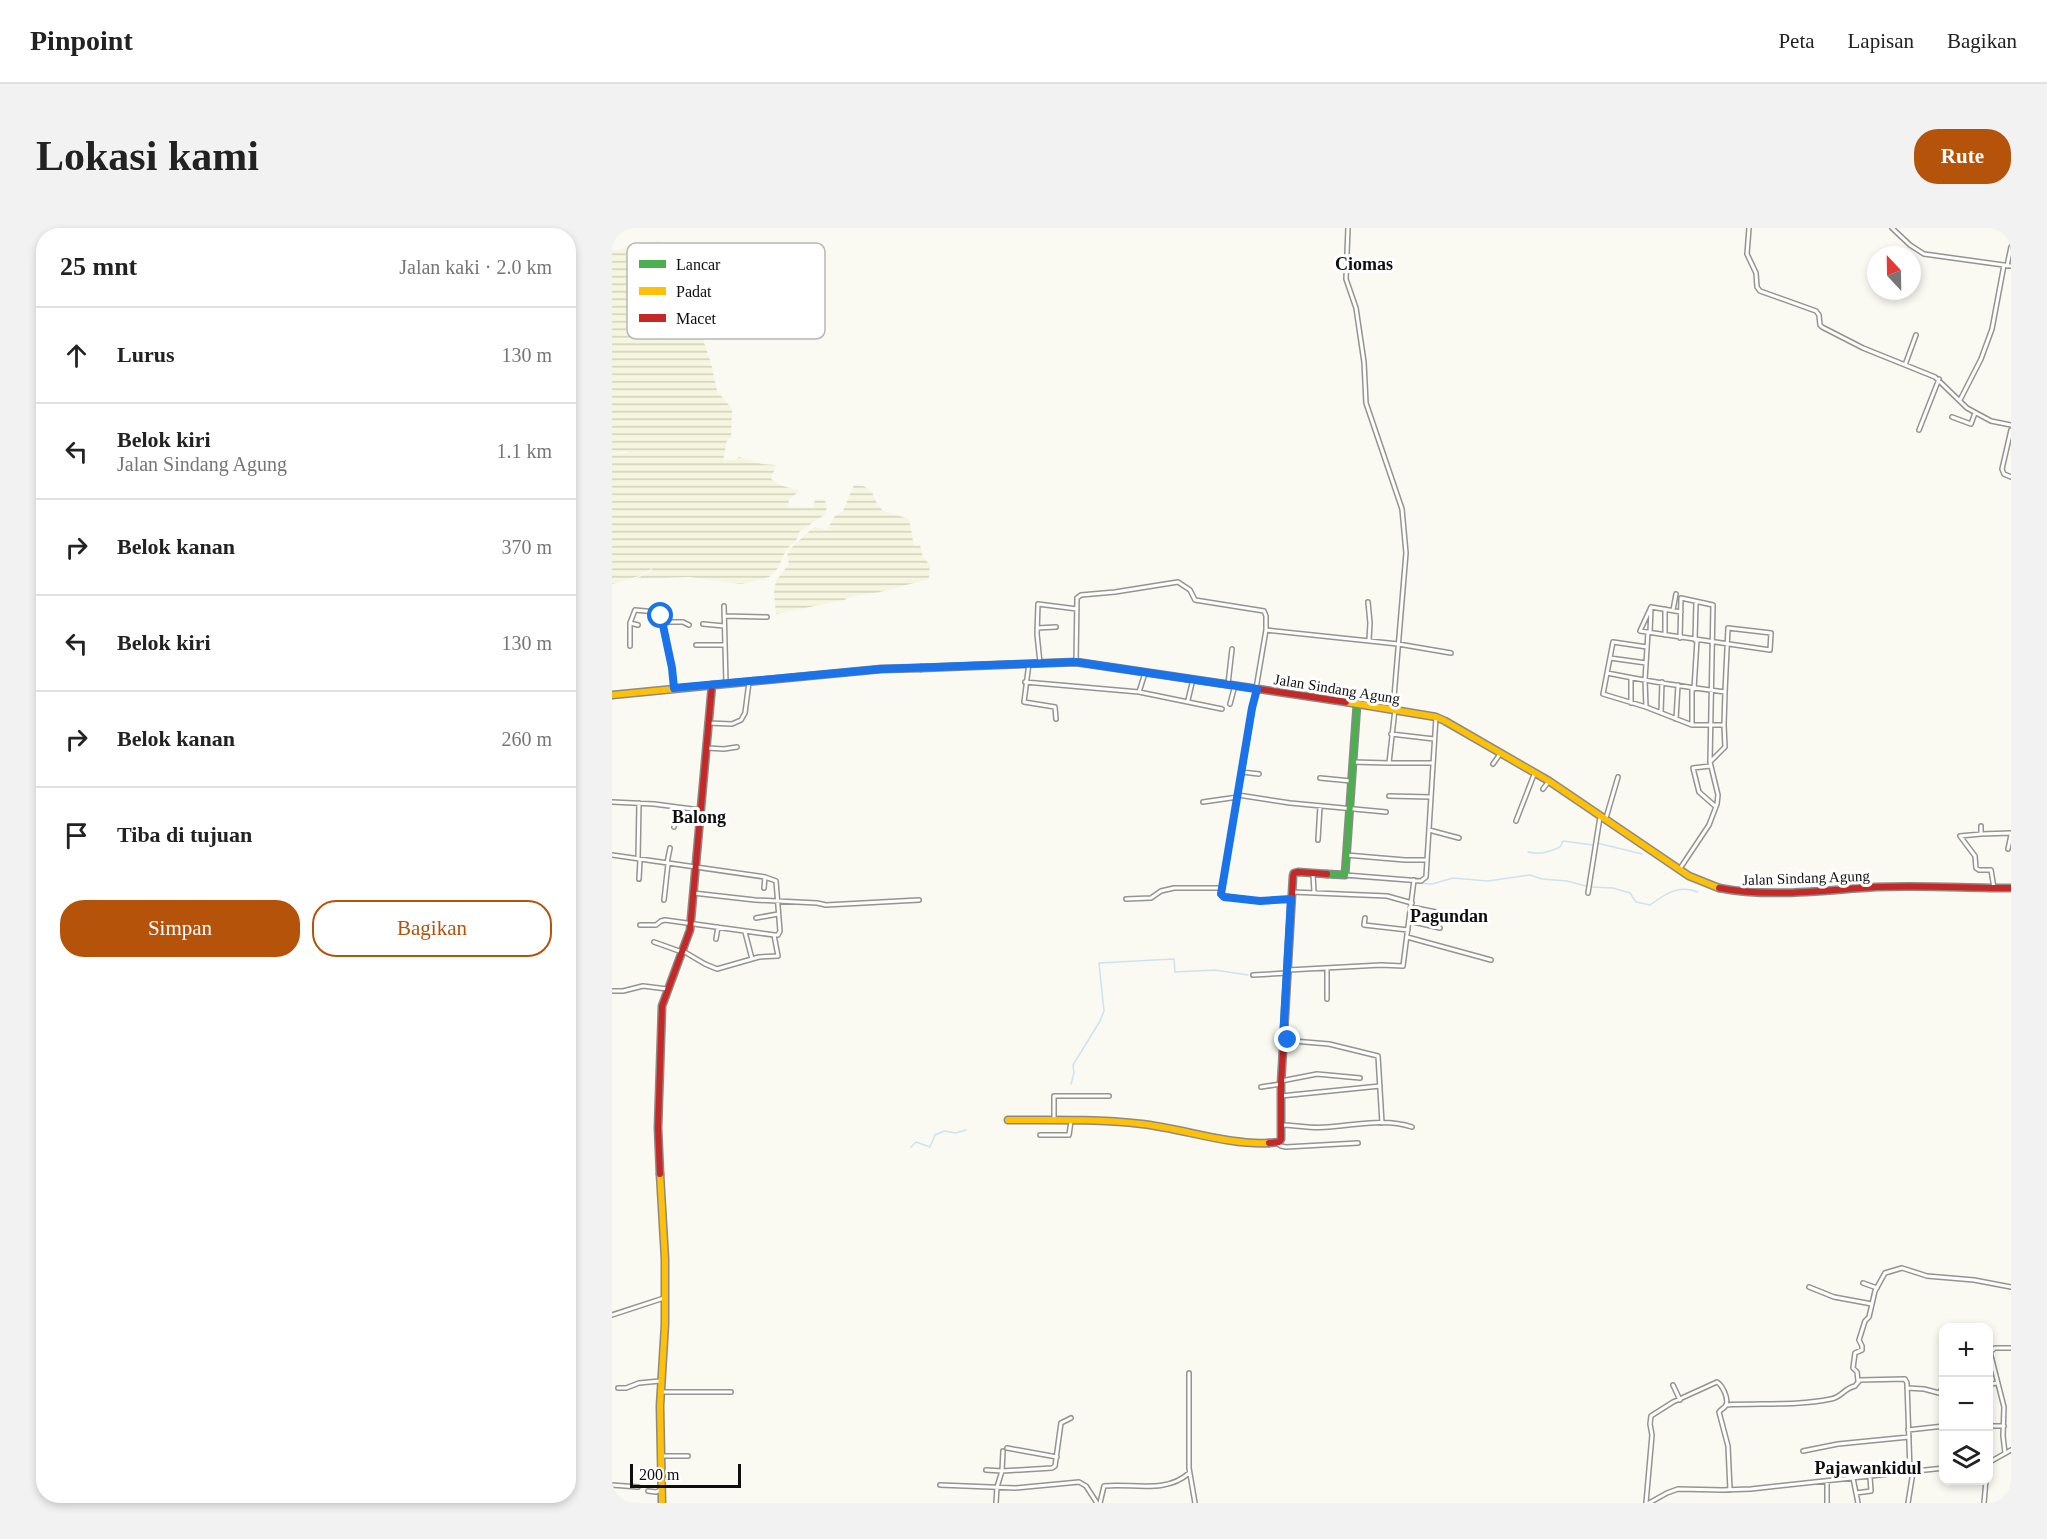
<!DOCTYPE html>
<html lang="id">
<head>
<meta charset="utf-8">
<style>
	body { margin:0; font-family:"Times New Roman",serif; background:#f2f2f2; color:#222 }
	.controls { position:absolute; right:18px; bottom:18px; display:grid; overflow:hidden; border-radius:12px; box-shadow:0 3px 9px #0003 }
	.controls button { width:54px; height:54px; display:grid; place-items:center; padding:0; border:0; border-bottom:2px solid #e0e0e0; background:#fff; color:#222; font:30px sans-serif }
	.compass { position:absolute; left:1255px; top:18px; width:54px; height:54px; border-radius:50%; background:#fff; box-shadow:0 3px 9px #0003; rotate:338deg }
	.scale { position:absolute; left:18px; bottom:15px; width:111px; box-sizing:border-box; padding-left:6px; border:3px solid #0e0e0e; border-top:0; font-size:16px; line-height:21px; white-space:nowrap; color:#0e0e0e; -webkit-text-stroke:4px #fff; paint-order:stroke }
	.stop { position:absolute; width:18px; height:18px; margin:-14px; border:4px solid #1a73e8; border-radius:50%; background:#fff }
	.stop.end { background:#1a73e8; border-color:#fff; box-shadow:0 2px 6px #0008 }
	.list { margin:0; padding:0; list-style:none }
	h2 { display:flex; justify-content:space-between; align-items:center; height:78px; margin:0; padding:0 24px; font-size:26px }
	h2 small { font-size:20px; font-weight:400; color:#767676 }
	.list li { display:grid; grid-template-columns:39px 1fr auto; gap:18px; align-items:center; box-sizing:border-box; height:96px; padding:0 24px; border-top:2px solid #e0e0e0 }
	.list b { display:block; font-size:22px; white-space:nowrap }
	.list p { margin:0; font-size:20px; white-space:nowrap; color:#767676 }
	.list em { font-size:20px; font-style:normal; color:#767676 }
	.actions { display:flex; gap:12px; padding:18px 24px }
	.actions a { flex:1; padding:14px 0; border:2px solid #b45309; border-radius:24px; text-align:center; font-size:21px; color:#b45309 }
	.actions .main { background:#b45309; color:#fff }
	.icon { flex:none; width:33px; height:33px; fill:none; stroke:currentColor; stroke-width:2; stroke-linecap:round; stroke-linejoin:round }
	.map { position:relative; flex:none; width:1399px; height:1275px; overflow:hidden; border-radius:24px }
	header { display:flex; align-items:center; gap:36px; box-sizing:border-box; height:84px; padding:0 30px; background:#fff; border-bottom:2px solid #e0e0e0 }
	header strong { font-size:28px }
	nav { display:flex; gap:33px; margin-inline-start:auto; font-size:21px }
	.intro { display:flex; align-items:center; justify-content:space-between; box-sizing:border-box; height:144px; padding:0 36px }
	h1 { margin:0; font-size:42px }
	.button { padding:15px 27px; border-radius:24px; background:#b45309; color:#fff; font-size:21px; font-weight:700 }
	main { display:flex; gap:36px; padding:0 36px }
	aside { flex:1; background:#fff; border-radius:24px; box-shadow:0 3px 9px #0003 }
	.map>svg:first-child { display:block }
</style>
</head>
<body>
<header>
<strong>Pinpoint</strong>
<nav><a>Peta</a><a>Lapisan</a><a>Bagikan</a></nav>
</header>
<div class="intro"><h1>Lokasi kami</h1><a class="button">Rute</a></div>
<main>
<aside>
<h2>25 mnt<small>Jalan kaki · 2.0 km</small></h2>
<ul class="list">
<li><svg class="icon" aria-label="ahead" viewBox="0 0 24 24"><path d="M12 20V5M6 11l6-6 6 6"/></svg><div><b>Lurus</b></div><em>130 m</em></li>
<li><svg class="icon" aria-label="left" viewBox="0 0 24 24"><path d="M17 20v-9H6M10 6l-5 5 5 5"/></svg><div><b>Belok kiri</b><p>Jalan Sindang Agung</p></div><em>1.1 km</em></li>
<li><svg class="icon" aria-label="right" viewBox="0 0 24 24"><path d="M7 20v-9h11M14 6l5 5-5 5"/></svg><div><b>Belok kanan</b></div><em>370 m</em></li>
<li><svg class="icon" aria-label="left" viewBox="0 0 24 24"><path d="M17 20v-9H6M10 6l-5 5 5 5"/></svg><div><b>Belok kiri</b></div><em>130 m</em></li>
<li><svg class="icon" aria-label="right" viewBox="0 0 24 24"><path d="M7 20v-9h11M14 6l5 5-5 5"/></svg><div><b>Belok kanan</b></div><em>260 m</em></li>
<li><svg class="icon" aria-label="arrive" viewBox="0 0 24 24"><path d="M6 21V4h12l-3 4 3 4H6"/></svg><div><b>Tiba di tujuan</b></div></li>
</ul>
<div class="actions"><a class="main">Simpan</a><a>Bagikan</a></div>
</aside>
<div class="map">
<svg width="1399" height="1275" viewBox="0 0 1399 1275">
	<defs>
		<pattern id="farmland-rules" width="6" height="5" patternUnits="userSpaceOnUse" patternTransform="scale(1.5)"><rect width="6" height="5" fill="#f6f5e0"/><path d="M0 2.5h6" fill="none" stroke="#d2d1bf"/></pattern>
	</defs>
	<rect width="100%" height="100%" fill="#faf9f2"/>
	<path fill="url(#farmland-rules)" d="M 46,13 L 48,14 L 56,32 L 62,60 L 65,63 L 77,92 L 89,106 L 99,135 L 105,163 L 120,181 L 119,209 L 115,213 L 111,232 L 122,232 L 127,229 L 150,236 L 164,237 L 159,251 L 168,257 L 188,263 L 178,270 L 175,279 L 201,280 L 203,271 L 213,272 L 215,280 L 212,287 L 187,304 L 185,311 L 174,322 L 166,340 L 157,349 L 148,352 L 129,356 L 77,349 L 24,351 L 39,343 L 41,338 L 38,342 L 27,348 L 0,356 L 0,226 L 15,225 L 17,227 L 15,223 L 0,225 L 0,23 Z
		M 242,257 L 252,258 L 260,264 L 265,276 L 271,283 L 297,291 L 302,318 L 308,317 L 311,329 L 318,337 L 317,351 L 268,364 L 237,369 L 232,372 L 164,386 L 162,364 L 164,353 L 177,336 L 175,327 L 179,320 L 202,299 L 215,302 L 222,289 L 231,283 Z"/>
	<g fill="none" stroke-linecap="round" stroke-linejoin="round">
		<path stroke="#cbe3f3" stroke-width="1.5" d="M 985,615 L 1030,626
			M 916,624 C 928,627 937,624 948,619 L 951,613 L 981,617
			M 703,648 L 799,654
			M 804,655 L 820,656 L 841,650 L 876,653 L 918,647 L 930,651 L 955,653 L 974,658
			M 979,659 L 1001,660 L 1018,665 L 1024,674 L 1038,677 C 1053,666 1067,656 1086,664
			M 459,856 L 462,845 L 461,837 L 488,793 L 492,783 L 487,735 L 562,731 L 563,744 L 603,742 L 636,747
			M 299,919 L 304,914 L 318,919 L 323,907 L 332,903 L 344,905 L 354,902"/>
		<g stroke="#949491" stroke-width="6">
			<path id="street" d="M 736,0 L 734,51 L 744,80 L 752,134 L 754,175 L 790,281 L 794,325 L 781,481
				M 1137,0 L 1135,26 L 1144,45 L 1145,59 L 1148,63 L 1204,83 L 1207,87 L 1208,97 L 1210,99 L 1251,120 L 1323,149 L 1355,180 L 1379,193 L 1399,197
				M 1280,0 L 1298,17 L 1312,26 L 1399,38
				M 1395,38 L 1399,19
				M 1293,137 L 1304,107
				M 1348,172 L 1369,131 L 1380,101 L 1392,37
				M 1340,189 L 1359,196 L 1363,185
				M 1307,202 L 1327,151
				M 1399,202 L 1390,241 L 1392,246 L 1399,249
				M 756,374 L 758,395 L 757,412
				M 112,378 L 114,455
				M 1039,379 L 1069,384
				M 1053,381 L 1053,407
				M 1061,382 L 1064,366
				M 112,388 L 155,389
				M 50,394 L 71,394 L 77,397
				M 18,395 L 23,382 L 44,384 L 49,388 L 60,440 L 62,460
				M 91,396 L 112,398
				M 425,400 L 444,399
				M 1036,404 L 1033,452 L 1034,479 L 1080,497 L 1112,497 L 1113,464
				M 1038,404 L 1039,380
				M 1083,412 L 1084,374
				M 84,417 L 113,417
				M 18,418 L 18,395 L 26,397
				M 998,430 L 1034,435
				M 464,434 L 465,370 L 469,367 L 503,364 L 566,354 L 578,362 L 583,372 L 652,383 L 654,388 L 654,402
				M 417,435 L 412,474 L 443,479 L 444,491
				M 428,435 L 425,406 L 426,376 L 465,381
				M 995,445 C 1034,453 1073,459 1113,464 L 1116,400 L 1159,405 L 1158,422 C 1115,416 1071,409 1028,403 L 1039,379
				M 1019,450 L 1019,475
				M 413,454 L 527,464 L 533,445
				M 616,456 L 620,421
				M 1080,461 L 1080,497
				M 1082,461 L 1085,412
				M 527,464 L 610,481
				M 576,472 L 581,451
				M 618,476 L 623,457
				M 1034,479 L 991,466 L 1001,414 L 1035,419
				M 1049,485 L 1050,454
				M 1064,491 L 1066,457
				M 96,495 L 120,496 L 129,492 L 133,485 L 137,454
				M 779,506 L 822,511
				M 95,520 L 112,521 L 125,519
				M 740,534 L 777,535 L 783,481
				M 1098,534 L 1113,519 L 1112,497
				M 777,535 L 820,535
				M 881,536 L 888,526
				M 1098,538 L 1081,540 L 1087,564 L 1103,578
				M 630,544 L 647,546
				M 708,550 L 739,553
				M 931,561 L 937,553
				M 626,567 L 678,575 L 774,584
				M 777,568 L 818,569
				M 0,574 L 42,576 L 88,582
				M 591,574 L 626,569
				M 994,590 L 1006,549
				M 904,593 L 923,544
				M 1369,598 L 1369,606 L 1348,608 L 1363,628 L 1364,640 L 1367,642 L 1379,642 L 1382,660
				M 62,599 L 65,579
				M 817,602 L 847,610
				M 1369,606 L 1399,605
				M 706,612 L 708,578
				M 1396,621 L 1399,607
				M 0,627 L 153,649 L 164,653 L 168,703 L 166,707 L 162,707
				M 734,627 L 793,632 L 815,632
				M 26,631 L 27,575
				M 55,635 L 58,620
				M 1067,642 L 1097,597 L 1105,576 L 1106,567 L 1098,534 L 1101,377 L 1069,370 L 1068,410
				M 701,646 L 702,664
				M 733,647 L 809,653 L 814,649 L 824,489
				M 27,651 L 28,632
				M 152,660 L 153,649
				M 680,664 L 775,668 L 800,675
				M 81,665 L 143,672 L 205,675 L 214,677 L 307,672
				M 976,665 L 988,589
				M 514,671 L 539,670 L 549,663 L 562,660 L 609,660
				M 679,671 L 648,673 L 612,668 L 609,666 L 654,402 L 786,416 L 839,425
				M 52,672 L 56,636
				M 799,679 L 824,684
				M 144,690 L 166,686
				M 753,690 L 752,697 L 796,702
				M 797,693 L 828,700
				M 28,697 L 44,697 L 49,693 L 53,692 L 162,707 L 166,728 L 147,729 L 105,741 L 93,736 L 71,723
				M 133,704 L 140,731
				M 795,709 L 879,732
				M 104,711 L 106,699
				M 42,714 L 70,724
				M 715,741 L 715,771
				M 676,742 L 769,737 L 791,738 L 802,652
				M 641,747 L 675,745
				M 0,763 L 11,763 L 31,758 L 55,761
				M 671,810 L 681,813 L 717,816 L 766,828 L 770,895
				M 669,853 L 705,846 L 748,850
				M 649,859 L 669,856
				M 669,868 L 768,858
				M 442,891 L 442,868 L 497,868
				M 669,897 C 684,897 700,901 716,899 C 744,897 773,890 800,899
				M 428,907 L 457,907 L 459,893
				M 665,915 L 669,918 L 674,919 L 746,915
				M 1251,1055 L 1265,1060
				M 1197,1059 L 1222,1069 L 1260,1076
				M 0,1087 L 52,1070
				M 577,1145 L 577,1240 L 583,1275
				M 1246,1153 L 1245,1144 L 1241,1140 L 1243,1125 L 1250,1122 L 1250,1118 L 1247,1112 L 1253,1093 L 1257,1089 L 1263,1063 L 1273,1045 L 1290,1040 L 1315,1048 L 1362,1052 L 1399,1059
				M 1376,1156 L 1386,1155
				M 1061,1157 L 1068,1172
				M 6,1160 L 14,1160 L 27,1155 L 48,1153
				M 1295,1160 L 1312,1161 L 1327,1165 L 1332,1158
				M 49,1164 L 119,1164
				M 1114,1177 C 1150,1175 1184,1178 1219,1171 C 1230,1169 1231,1161 1243,1158 L 1248,1152 L 1293,1151 L 1295,1155 L 1298,1244
				M 1376,1198 L 1392,1198
				M 1296,1202 L 1332,1198
				M 395,1220 L 445,1229
				M 1191,1223 L 1226,1216 L 1297,1209
				M 1393,1225 L 1391,1208 L 1392,1179 L 1378,1124 L 1383,1120 L 1399,1120
				M 49,1228 L 76,1228
				M 1376,1235 L 1399,1222
				M 374,1242 L 390,1243 L 391,1223
				M 1241,1250 L 1244,1265 L 1259,1263 L 1258,1249
				M 1215,1253 L 1215,1275
				M 0,1257 L 26,1259
				M 328,1257 L 403,1260 L 467,1254 L 474,1258 L 485,1275
				M 36,1263 L 44,1264 L 49,1262
				M 1244,1265 L 1246,1275
				M 384,1275 L 385,1259 L 390,1243 L 440,1240 L 443,1238 L 449,1195 L 459,1190
				M 488,1275 L 492,1258 C 521,1255 554,1266 577,1245
				M 1034,1275 L 1040,1207 L 1038,1196 L 1039,1188 L 1061,1174 L 1105,1154 C 1110,1157 1117,1170 1114,1177 C 1113,1180 1109,1181 1107,1184 L 1116,1218 L 1118,1262
				M 1037,1275 L 1055,1265 L 1066,1261 L 1110,1262 L 1139,1261 L 1332,1240
				M 1296,1275 L 1301,1244
				M 1372,1275 L 1374,1252"/>
		</g>
		<g stroke="#8b8a87" stroke-width="9">
			<path id="fast" d="M 715,646 L 733,647 L 745,476"/>
		</g>
		<g stroke="#8b8a87" stroke-width="9">
			<path id="slow" d="M 0,467 L 269,441 L 309,440
				M 734,474 L 824,489 L 833,493 L 937,553 L 1077,648 L 1107,660
				M 396,892 C 441,892 485,891 530,896 C 573,901 614,917 657,915
				M 48,946 L 53,1031 L 53,1096 L 48,1178 L 50,1275"/>
		</g>
		<g stroke="#8b8a87" stroke-width="9">
			<path id="jam" d="M 309,440 L 464,434 L 734,474
				M 1107,660 C 1159,670 1212,662 1264,659 C 1309,657 1354,660 1399,660
				M 657,915 L 667,914 L 669,911 L 669,856 L 681,648 L 682,645 L 686,644 L 715,646
				M 48,946 L 46,900 L 50,778 L 78,702 L 100,457"/>
		</g>
		<use href="#street" stroke="#fefefd" stroke-width="3"/>
		<use href="#fast" stroke="#4caf50" stroke-width="6"/>
		<use href="#slow" stroke="#ffc107" stroke-width="6"/>
		<use href="#jam" stroke="#c62828" stroke-width="6"/>
	</g>
	<g fill="none" stroke-linecap="round" stroke-linejoin="round">
		<path stroke="#1a73e8" stroke-width="8" d="M 49,388 L 60,440 L 62,460 L 269,441 L 464,434 L 645,461 L 640,480 L 609,666 L 612,669 L 648,673 L 679,671 L 671,810 L 676,812"/>
	</g>
	<g text-anchor="middle" stroke-width="6" stroke-linejoin="round" paint-order="stroke">
		<g font-size="15" fill="#0e0e0e" stroke="#fff">
			<text transform="translate(725 461) rotate(9)" y="5">Jalan Sindang Agung</text>
			<text transform="translate(1194 650) rotate(-2)" y="5">Jalan Sindang Agung</text>
		</g>
		<g font-size="18" font-weight="bold" fill="#0e0e0e" stroke="#fff">
			<text x="752" y="42">Ciomas</text>
			<text x="87" y="595">Balong</text>
			<text x="837" y="694">Pagundan</text>
			<text x="1256" y="1246">Pajawankidul</text>
		</g>
	</g>
	<rect x="15" y="15" width="198" height="96" rx="9" fill="#fff" stroke="#b7b7b7" stroke-width="1.5"/>
	<rect x="27" y="32" width="27" height="8" fill="#4caf50"/>
	<rect x="27" y="59" width="27" height="8" fill="#ffc107"/>
	<rect x="27" y="86" width="27" height="8" fill="#c62828"/>
	<g font-size="16" fill="#0e0e0e">
		<text x="64" y="42">Lancar</text>
		<text x="64" y="69">Padat</text>
		<text x="64" y="96">Macet</text>
	</g>
</svg>
<div class="controls">
<button>+</button>
<button>−</button>
<button><svg class="icon" aria-label="layers" viewBox="0 0 24 24"><path d="M12 4l9 5-9 5-9-5zM3 14l9 5 9-5"/></svg></button>
</div>
<svg class="compass" viewBox="-18 -18 36 36"><path d="M0-13l5 13h-10z" fill="#e53935"/><path d="M0 13l5-13h-10z" fill="#767676"/></svg>
<div class="scale">200 m</div>
<div class="stop" style="left:49px;top:388px"></div>
<div class="stop end" style="left:676px;top:812px"></div>
</div>
</main>
</body>
</html>
